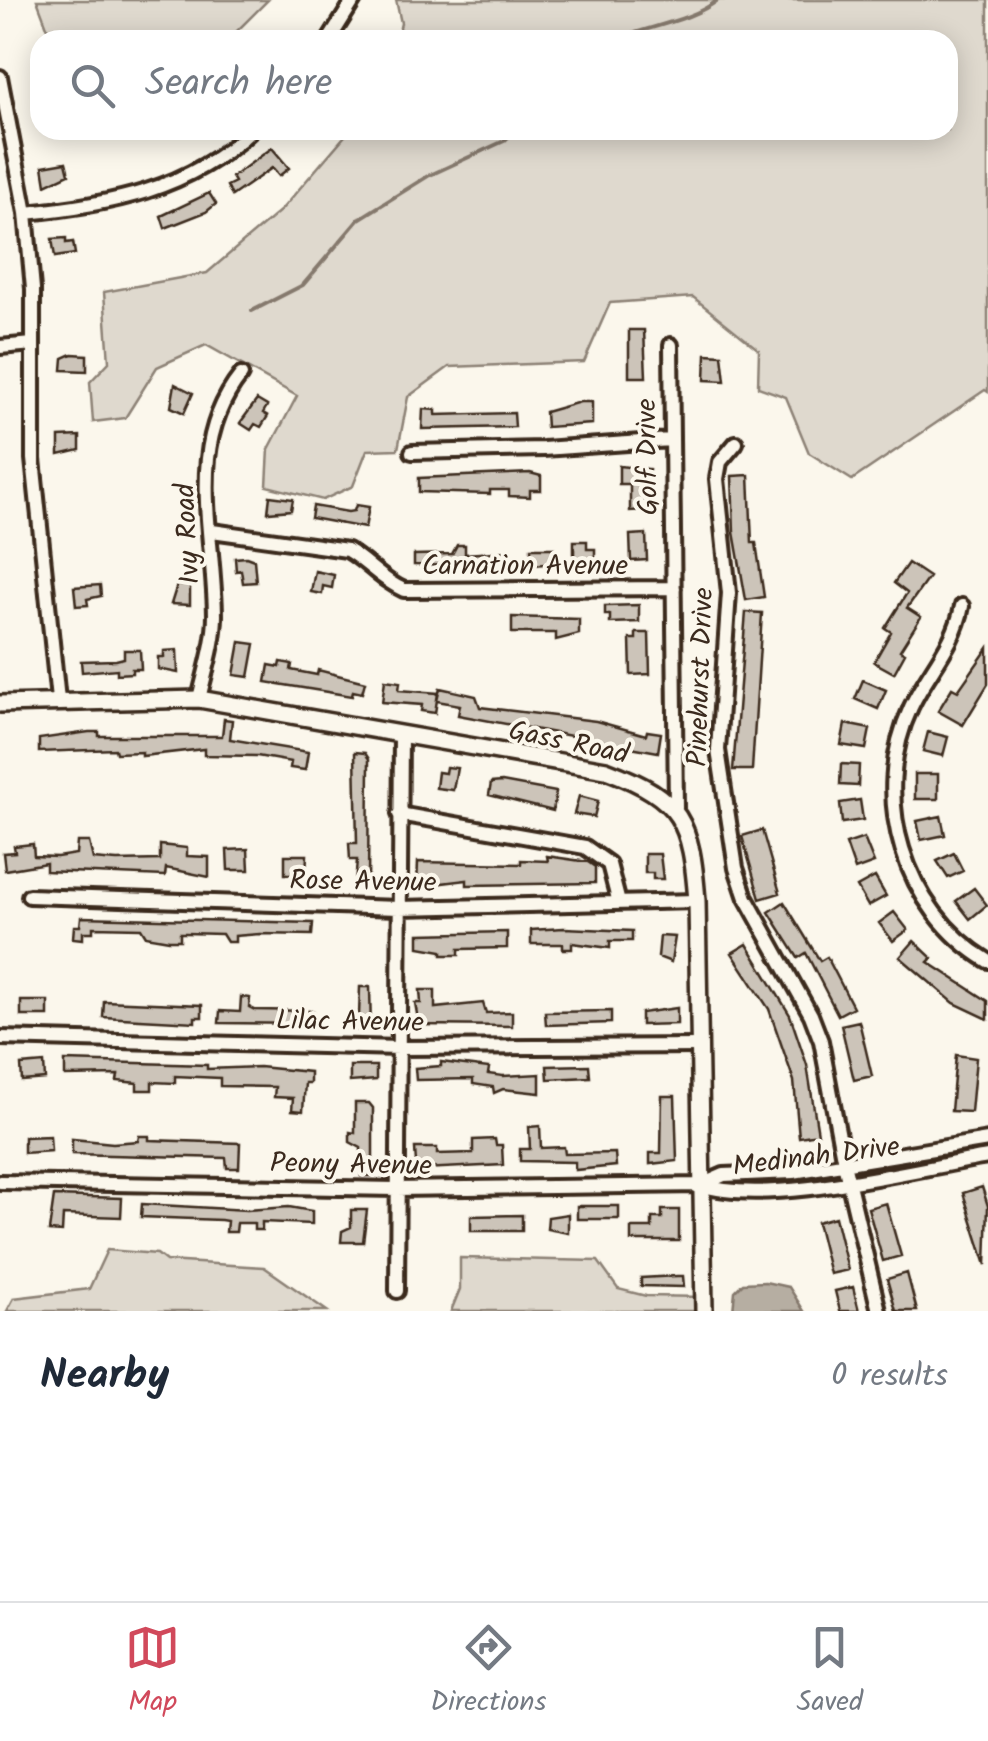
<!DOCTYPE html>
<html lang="en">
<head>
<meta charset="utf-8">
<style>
	body { margin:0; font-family:Kalam,sans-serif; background:#f2f2f3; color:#1f2937 }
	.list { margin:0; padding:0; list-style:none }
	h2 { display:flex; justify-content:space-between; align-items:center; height:130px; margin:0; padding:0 40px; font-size:42px }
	h2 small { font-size:32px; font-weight:400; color:#747a83 }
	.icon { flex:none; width:55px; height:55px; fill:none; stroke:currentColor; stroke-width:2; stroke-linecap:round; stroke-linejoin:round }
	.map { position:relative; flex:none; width:988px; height:1311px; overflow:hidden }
	.search { position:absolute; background:#fff; box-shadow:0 5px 25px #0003; left:30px; right:30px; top:30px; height:110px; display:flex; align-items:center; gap:25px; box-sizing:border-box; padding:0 35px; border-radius:30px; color:#747a83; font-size:38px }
	.sheet { height:290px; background:#fff }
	nav { display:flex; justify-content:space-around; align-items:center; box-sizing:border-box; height:140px; border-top:2px solid #e0e1e3; background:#fff; font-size:28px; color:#747a83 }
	nav a { display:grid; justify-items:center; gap:5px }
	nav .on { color:#d1495b }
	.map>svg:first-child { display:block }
</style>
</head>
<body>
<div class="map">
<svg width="988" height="1311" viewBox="0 0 988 1311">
	<rect width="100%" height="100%" fill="#fbf7ec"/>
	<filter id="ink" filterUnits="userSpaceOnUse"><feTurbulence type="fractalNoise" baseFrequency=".01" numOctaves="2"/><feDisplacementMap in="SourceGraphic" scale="20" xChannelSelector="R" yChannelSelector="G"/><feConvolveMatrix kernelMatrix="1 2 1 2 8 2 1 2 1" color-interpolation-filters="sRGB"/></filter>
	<g filter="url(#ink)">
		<path fill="#dfd9ce" stroke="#8d8276" stroke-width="2.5" d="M 37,0 L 268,0 L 228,40 L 52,40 Z
			M 396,0 L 988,0 L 988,392 L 985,390 L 852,480 L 809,453 L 786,397 L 758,387 L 759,350 L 693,297 L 610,303 L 584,362 L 449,367 L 408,397 L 398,449 L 367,450 L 353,486 L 323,500 L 267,486 L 269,449 L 297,396 L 206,345 L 157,367 L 125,418 L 93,422 L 90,382 L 109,362 L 104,292 L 207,273 L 281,210 L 350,130 L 948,130 L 948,40 L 397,40 L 401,23 Z
			M 107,1250 L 157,1254 L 166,1261 L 264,1267 L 327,1311 L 7,1311 L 14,1298 L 89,1289 Z
			M 460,1258 L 598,1261 L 618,1289 L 646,1296 L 704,1297 L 704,1311 L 451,1311 L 460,1289 Z"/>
		<path fill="#b6aea2" stroke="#85796d" stroke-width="2.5" d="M 765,1282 L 789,1287 L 804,1311 L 733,1311 L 735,1291 L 743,1283 Z"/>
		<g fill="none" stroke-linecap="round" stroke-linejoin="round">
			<path stroke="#85796d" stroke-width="4" d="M 615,40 C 648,26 690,22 718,0
				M 252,311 L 303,285 L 359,219 L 428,176 L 504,141 L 515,130"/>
		</g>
		<path fill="#ccc4b9" stroke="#3b2a1e" stroke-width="2.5" d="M 272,148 L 289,168 L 279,176 L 272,168 L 232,196 L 227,186 L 235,182 L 232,177 Z
			M 66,162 L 69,174 L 46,185 L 43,166 Z
			M 209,193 L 216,204 L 206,212 L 165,228 L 161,216 Z
			M 66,238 L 66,243 L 73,242 L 75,254 L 55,257 L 52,239 Z
			M 629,330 L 644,330 L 646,377 L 629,377 Z
			M 72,354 L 87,355 L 87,371 L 62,370 L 63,358 Z
			M 706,354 L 722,355 L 725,381 L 705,380 Z
			M 175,384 L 193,393 L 184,413 L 171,407 Z
			M 257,400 L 267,406 L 263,413 L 268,416 L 261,427 L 255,424 L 251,430 L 240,423 Z
			M 580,402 L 592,402 L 592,424 L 546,427 L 545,412 Z
			M 423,409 L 436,410 L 436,415 L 514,413 L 515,427 L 422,429 Z
			M 80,436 L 80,450 L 59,455 L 59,437 Z
			M 619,466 L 649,469 L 645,510 L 630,511 L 630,484 L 619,484 Z
			M 530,473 L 541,476 L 541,490 L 530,490 L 530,497 L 509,496 L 509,490 L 490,490 L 490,494 L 419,492 L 419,478 Z
			M 749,475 L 752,543 L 756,543 L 764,597 L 746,600 L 734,532 L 732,476 Z
			M 270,496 L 293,499 L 291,510 L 268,512 Z
			M 356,505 L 369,507 L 365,528 L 311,518 L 313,506 L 348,512 L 354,511 Z
			M 646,534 L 647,560 L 631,561 L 630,535 Z
			M 574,541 L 587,541 L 587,549 L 595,549 L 595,566 L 574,568 Z
			M 457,545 L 465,545 L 465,554 L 507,551 L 507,557 L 531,556 L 531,548 L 554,548 L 554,563 L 473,572 L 473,566 L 414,565 L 414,555 L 452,554 Z
			M 246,557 L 254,560 L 256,582 L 243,583 L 241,570 L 236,571 L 235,558 Z
			M 908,563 L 929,577 L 907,608 L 921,617 L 900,650 L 905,653 L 894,673 L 874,662 L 891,632 L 885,628 L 907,593 L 894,583 Z
			M 315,571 L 334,575 L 332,588 L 323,586 L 322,594 L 311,592 Z
			M 100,585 L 101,596 L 87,599 L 88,605 L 76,606 L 74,587 Z
			M 177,585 L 190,585 L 190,605 L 171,604 Z
			M 639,605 L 639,622 L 610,623 L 610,615 L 605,615 L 605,606 Z
			M 746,612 L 762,613 L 752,770 L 733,770 Z
			M 512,617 L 579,619 L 579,634 L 556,640 L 556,633 L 512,633 Z
			M 636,633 L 649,633 L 650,674 L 631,675 L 630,639 L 636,639 Z
			M 240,642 L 255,644 L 249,677 L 234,675 Z
			M 988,648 L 988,684 L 963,725 L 938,711 L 952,688 L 958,691 Z
			M 124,650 L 140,650 L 141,669 L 132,669 L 132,673 L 117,674 L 117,669 L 82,672 L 81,661 L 116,660 L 124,658 Z
			M 177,650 L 178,673 L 158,669 L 158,657 L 164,657 L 164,651 Z
			M 281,662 L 292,664 L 291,670 L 317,675 L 318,670 L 365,682 L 362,693 L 353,691 L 352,696 L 266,682 L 269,665 L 280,667 Z
			M 385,680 L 400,682 L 399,690 L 438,693 L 435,713 L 421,711 L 422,705 L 382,702 Z
			M 863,680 L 886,690 L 878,709 L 855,699 Z
			M 440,688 L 476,696 L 480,707 L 596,721 L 646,735 L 647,731 L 661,733 L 658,752 L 458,715 L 460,705 L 437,701 Z
			M 224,719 L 232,720 L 230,739 L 308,752 L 305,770 L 290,768 L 291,762 L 257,756 L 204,755 L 204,749 L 142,756 L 142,752 L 116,753 L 115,749 L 39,752 L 39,739 L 89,732 L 99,732 L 99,736 L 222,736 Z
			M 845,724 L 870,729 L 866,749 L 841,745 Z
			M 928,732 L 948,737 L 943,756 L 923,751 Z
			M 355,752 L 365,753 L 369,759 L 368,886 L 355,885 L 357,860 L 350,860 L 349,843 L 357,843 Z
			M 841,764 L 859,765 L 858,786 L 840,785 Z
			M 446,767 L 457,768 L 453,790 L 436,788 L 438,772 L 445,773 Z
			M 915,774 L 938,774 L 938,799 L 915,799 Z
			M 502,782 L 556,792 L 553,811 L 489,795 L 491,783 Z
			M 579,796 L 598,801 L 594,817 L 574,814 Z
			M 860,800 L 863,820 L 842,823 L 840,803 Z
			M 941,816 L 945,835 L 921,840 L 917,821 Z
			M 762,830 L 780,893 L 760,899 L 742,836 Z
			M 864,838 L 874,863 L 855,870 L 846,844 Z
			M 77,842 L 89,842 L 93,859 L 117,861 L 160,860 L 160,845 L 187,848 L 187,856 L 209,857 L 209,877 L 166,868 L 165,876 L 46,871 L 46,863 L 5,870 L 3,853 L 15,852 L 14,846 L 33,844 L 34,856 L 57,857 L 76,854 Z
			M 248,849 L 249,870 L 228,870 L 227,850 Z
			M 954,853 L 963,871 L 948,878 L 937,861 Z
			M 645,854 L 660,854 L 663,879 L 653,879 L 653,873 L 645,873 Z
			M 285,855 L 307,855 L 306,874 L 285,874 Z
			M 547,856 L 588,862 L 595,867 L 595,883 L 467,885 L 467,880 L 417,886 L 418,862 L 521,864 L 521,860 L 548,861 Z
			M 875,877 L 886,896 L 868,906 L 857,887 Z
			M 974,888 L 987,905 L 970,919 L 956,901 Z
			M 784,902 L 820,961 L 827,957 L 853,1007 L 838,1015 L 806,953 L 798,958 L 769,912 Z
			M 894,912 L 908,930 L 893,941 L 879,923 Z
			M 81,917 L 313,923 L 312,935 L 260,934 L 235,936 L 235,942 L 227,942 L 222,934 L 185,933 L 180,933 L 180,940 L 169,940 L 146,936 L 141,928 L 93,927 L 93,932 L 83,932 L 83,939 L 73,938 L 74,926 L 80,926 Z
			M 564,928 L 632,931 L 632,941 L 610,941 L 610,948 L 572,943 L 572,949 L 563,949 L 563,944 L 531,944 L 531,930 Z
			M 507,932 L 507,948 L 459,949 L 459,955 L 442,955 L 442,951 L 419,947 L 419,934 Z
			M 660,936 L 675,937 L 671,962 L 658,957 Z
			M 914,941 L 932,958 L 928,962 L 988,1001 L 988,1019 L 954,1003 L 900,957 Z
			M 747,944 L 790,1015 L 807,1065 L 818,1134 L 799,1137 L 794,1081 L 769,1009 L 732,953 Z
			M 360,987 L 370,987 L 371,1030 L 350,1030 L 350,1016 L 359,1016 Z
			M 420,990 L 435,990 L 435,1008 L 483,1003 L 486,1013 L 512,1012 L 512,1026 L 419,1025 L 415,1003 L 421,1003 Z
			M 241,997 L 250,998 L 249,1007 L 255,1010 L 313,1011 L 312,1024 L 219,1023 L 220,1011 L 240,1012 Z
			M 21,1001 L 48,1001 L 48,1016 L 21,1016 Z
			M 104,1001 L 202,1005 L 202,1017 L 195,1017 L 195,1022 L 103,1017 Z
			M 677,1008 L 677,1024 L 641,1025 L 641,1013 Z
			M 611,1011 L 611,1023 L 546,1025 L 545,1012 Z
			M 859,1021 L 872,1076 L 854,1080 L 841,1025 Z
			M 956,1055 L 976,1058 L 971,1112 L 951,1111 Z
			M 65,1061 L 207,1065 L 207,1069 L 259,1067 L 310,1072 L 310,1083 L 305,1083 L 303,1111 L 292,1110 L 293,1098 L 274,1097 L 275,1087 L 220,1086 L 220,1078 L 175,1076 L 175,1083 L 152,1082 L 152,1090 L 137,1090 L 137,1083 L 117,1081 L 118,1075 L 65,1076 Z
			M 441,1062 L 489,1068 L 488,1074 L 503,1076 L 540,1074 L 540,1093 L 503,1089 L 494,1093 L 493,1087 L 473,1084 L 473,1079 L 416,1080 L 415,1068 L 441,1066 Z
			M 44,1063 L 45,1079 L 22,1081 L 21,1065 Z
			M 589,1065 L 590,1077 L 548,1079 L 547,1066 Z
			M 350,1066 L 376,1066 L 376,1080 L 350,1082 Z
			M 662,1096 L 675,1096 L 677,1161 L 650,1164 L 650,1153 L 661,1153 Z
			M 355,1103 L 369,1103 L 373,1108 L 373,1176 L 361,1176 L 361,1148 L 350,1142 L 350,1132 L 355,1133 Z
			M 540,1126 L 541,1148 L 564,1147 L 565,1154 L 615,1153 L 616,1166 L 575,1170 L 575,1162 L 520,1161 L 520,1149 L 530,1149 L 529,1127 Z
			M 50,1136 L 51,1151 L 24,1153 L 24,1137 Z
			M 139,1136 L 149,1136 L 149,1140 L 240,1143 L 239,1168 L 227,1168 L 226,1158 L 72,1154 L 72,1139 L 113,1143 L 138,1141 Z
			M 495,1139 L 496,1145 L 502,1145 L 503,1165 L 423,1169 L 423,1164 L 416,1164 L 415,1148 L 437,1148 L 437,1154 L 473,1153 L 473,1140 Z
			M 982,1187 L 988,1206 L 986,1265 L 963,1193 Z
			M 54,1196 L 122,1198 L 121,1217 L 63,1215 L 62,1232 L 49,1231 Z
			M 886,1203 L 901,1256 L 883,1261 L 868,1208 Z
			M 142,1204 L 247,1210 L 289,1207 L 312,1211 L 312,1224 L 262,1222 L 262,1230 L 254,1230 L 254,1223 L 237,1223 L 236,1232 L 226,1232 L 227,1221 L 221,1220 L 141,1217 Z
			M 577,1206 L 619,1206 L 619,1219 L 577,1219 Z
			M 351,1210 L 367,1210 L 363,1242 L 341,1242 L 342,1231 L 351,1227 Z
			M 662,1210 L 679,1210 L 679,1241 L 631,1241 L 631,1228 L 652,1228 L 652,1218 L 662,1218 Z
			M 568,1214 L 568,1233 L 547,1229 L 548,1217 Z
			M 522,1215 L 522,1231 L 471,1231 L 471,1216 Z
			M 835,1217 L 848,1270 L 830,1274 L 817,1222 Z
			M 907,1273 L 917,1311 L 896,1311 L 887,1279 Z
			M 677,1276 L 683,1276 L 684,1287 L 641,1286 L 641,1278 Z
			M 853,1287 L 859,1311 L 840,1311 L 835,1291 Z"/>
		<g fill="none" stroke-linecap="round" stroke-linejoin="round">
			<g stroke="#3b2a1e" stroke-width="20">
				<path id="minor" d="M 329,40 L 354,0
					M 0,77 L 26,213 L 33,289 L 33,459 L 58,700
					M 26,213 C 109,205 189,190 252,130
					M 671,345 L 676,808
					M 0,347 L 33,344
					M 736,443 L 720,462 L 717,479 L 729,593 L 718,750 L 736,868 L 746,898 L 811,1015 L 821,1041 L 844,1163 L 879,1311
					M 412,452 L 543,449 L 670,440
					M 212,531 L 347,550 C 368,562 381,580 404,590 L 674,588
					M 962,606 C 955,645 927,672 911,707 C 869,797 904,911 988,961
					M 199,699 C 205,672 215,642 215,615 C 214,530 185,445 241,375
					M 399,814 L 585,847 L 609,864 L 619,903
					M 29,896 L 399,908 L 697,901
					M 0,1038 L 400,1048 L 700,1046
					M 0,1182 L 396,1189 L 701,1185 C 769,1207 914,1169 988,1157
					M 701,1185 L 724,1175 L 793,1172 L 988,1140
					M 397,1291 L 401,734"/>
			</g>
			<g stroke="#3b2a1e" stroke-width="22">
				<path id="tertiary" d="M 0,704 L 199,699 L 606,770 C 683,799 691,822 697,901 L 704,1311"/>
			</g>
			<use href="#minor" stroke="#fbf7ec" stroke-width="12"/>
			<use href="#tertiary" stroke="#fbf7ec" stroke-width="15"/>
		</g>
	</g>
	<g text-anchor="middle" stroke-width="8" stroke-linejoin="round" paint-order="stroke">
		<g font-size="28" fill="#3b2a1e" stroke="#fbf7ec">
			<text transform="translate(646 457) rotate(-91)" y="10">Golf Drive</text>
			<text transform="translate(186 534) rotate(-93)" y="10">Ivy Road</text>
			<text x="525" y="574">Carnation Avenue</text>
			<text transform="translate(699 677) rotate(-88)" y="10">Pinehurst Drive</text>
			<text transform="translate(569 741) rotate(12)" y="10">Gass Road</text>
			<text transform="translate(363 880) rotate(1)" y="10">Rose Avenue</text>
			<text transform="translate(350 1020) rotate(1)" y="10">Lilac Avenue</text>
			<text transform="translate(816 1155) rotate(-7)" y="10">Medinah Drive</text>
			<text transform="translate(351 1163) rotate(1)" y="10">Peony Avenue</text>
		</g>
	</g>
</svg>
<div class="search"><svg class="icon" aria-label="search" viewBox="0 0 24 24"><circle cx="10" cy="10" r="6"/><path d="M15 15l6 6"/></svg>Search here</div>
</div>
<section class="sheet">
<h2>Nearby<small>0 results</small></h2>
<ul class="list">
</ul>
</section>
<nav>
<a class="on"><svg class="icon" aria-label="map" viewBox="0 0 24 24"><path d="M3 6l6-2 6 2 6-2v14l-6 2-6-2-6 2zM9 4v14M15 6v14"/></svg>Map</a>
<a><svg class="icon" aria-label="directions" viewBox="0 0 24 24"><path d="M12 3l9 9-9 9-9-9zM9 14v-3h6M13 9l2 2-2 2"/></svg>Directions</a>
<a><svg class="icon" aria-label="saved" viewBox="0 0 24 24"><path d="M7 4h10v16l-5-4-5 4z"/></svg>Saved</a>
</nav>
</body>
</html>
